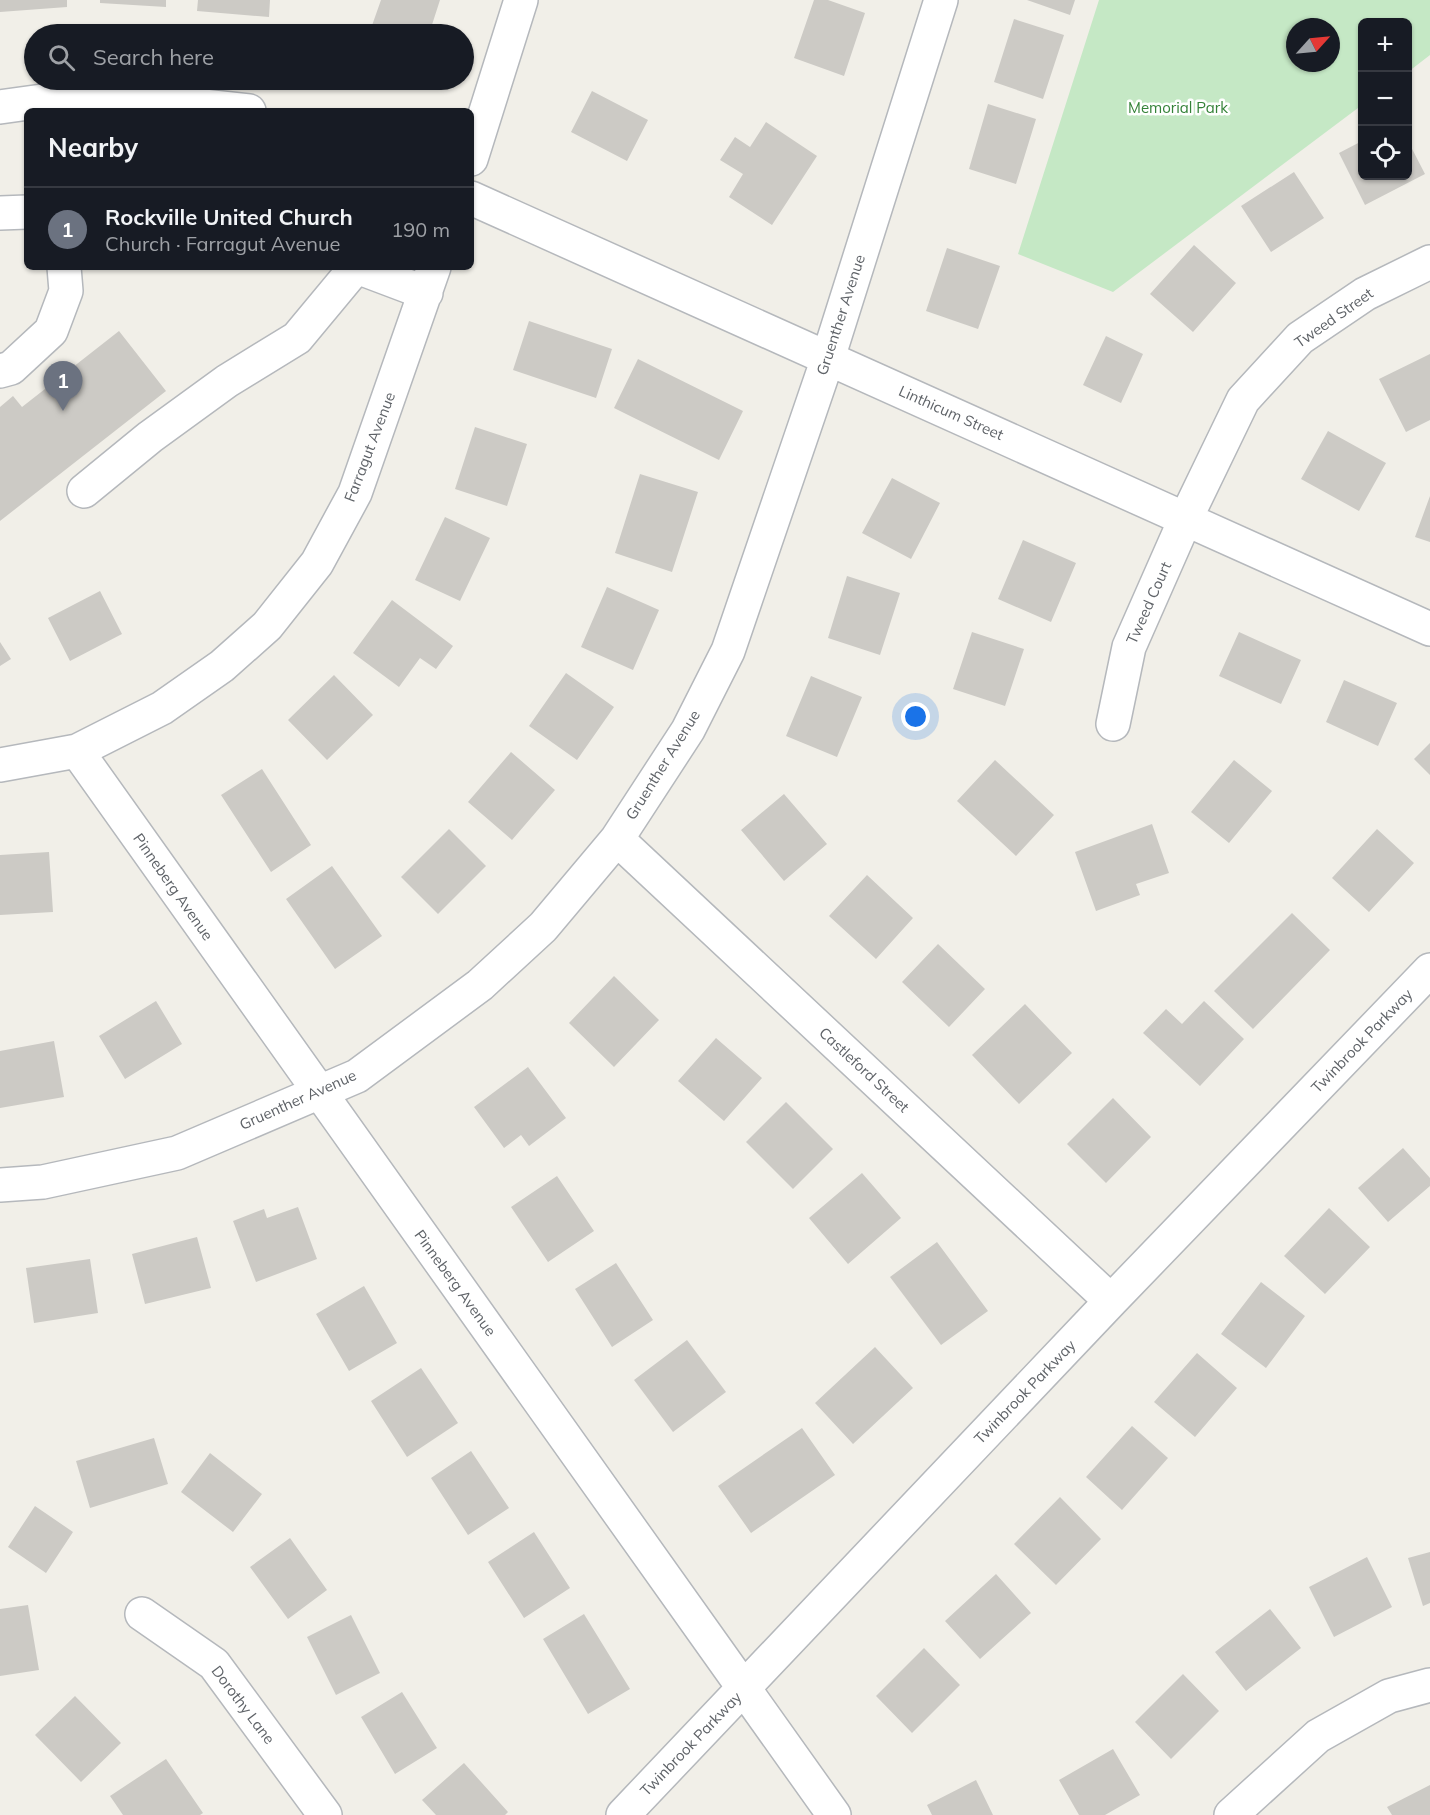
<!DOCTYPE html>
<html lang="en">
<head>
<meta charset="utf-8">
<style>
	body { margin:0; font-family:Mulish,sans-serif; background:#242831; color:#f1f3f6 }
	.controls { position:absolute; right:18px; top:18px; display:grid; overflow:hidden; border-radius:9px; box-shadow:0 2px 4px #0004 }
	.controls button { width:54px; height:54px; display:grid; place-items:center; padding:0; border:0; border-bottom:2px solid #363941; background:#171b24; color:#f1f3f6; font:30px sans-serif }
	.compass { position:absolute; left:1286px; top:18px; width:54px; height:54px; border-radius:50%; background:#171b24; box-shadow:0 2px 4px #0004; rotate:63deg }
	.you { position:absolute; left:916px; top:717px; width:21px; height:21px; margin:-15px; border:4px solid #fff; border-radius:50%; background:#1a73e8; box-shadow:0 0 0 9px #1a73e833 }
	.badge { display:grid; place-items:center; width:39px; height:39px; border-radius:50%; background:#2563eb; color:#fff; font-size:20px; font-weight:700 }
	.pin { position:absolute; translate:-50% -50px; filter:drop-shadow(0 2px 3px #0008) }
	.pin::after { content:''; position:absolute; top:32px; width:21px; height:18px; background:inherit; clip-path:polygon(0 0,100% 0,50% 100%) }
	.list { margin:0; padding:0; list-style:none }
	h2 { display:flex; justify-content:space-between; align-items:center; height:78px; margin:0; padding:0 24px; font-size:26px }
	h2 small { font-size:20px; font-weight:400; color:#9ea1a6 }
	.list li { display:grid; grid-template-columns:39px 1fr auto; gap:18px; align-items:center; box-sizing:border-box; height:84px; padding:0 24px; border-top:2px solid #363941 }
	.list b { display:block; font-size:22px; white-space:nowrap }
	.list p { margin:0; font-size:20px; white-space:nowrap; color:#9ea1a6 }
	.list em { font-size:20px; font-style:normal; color:#9ea1a6 }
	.icon { flex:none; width:33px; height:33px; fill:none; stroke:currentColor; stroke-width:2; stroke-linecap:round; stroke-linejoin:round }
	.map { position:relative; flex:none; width:1430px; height:1815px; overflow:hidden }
	.search { position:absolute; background:#171b24; box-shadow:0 2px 4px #0004; left:24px; top:24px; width:450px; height:66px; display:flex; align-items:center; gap:15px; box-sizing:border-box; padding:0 21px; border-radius:33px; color:#9ea1a6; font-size:22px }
	.panel { position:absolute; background:#171b24; box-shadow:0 2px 4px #0004; left:24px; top:108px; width:450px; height:162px; border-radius:9px }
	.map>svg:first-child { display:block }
</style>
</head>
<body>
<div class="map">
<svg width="1430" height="1815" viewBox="0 0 1430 1815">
	<rect width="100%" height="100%" fill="#f1efe8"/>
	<path fill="#c5e8c5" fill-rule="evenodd" d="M 1099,0 L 1430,0 L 1430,55 L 1408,72 L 1408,22 L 1362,22 L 1362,105 L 1113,292 L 1018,254 ZM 1295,27 L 1331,27 L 1331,63 L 1295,63 Z"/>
	<path fill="#cccac5" d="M 0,0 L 67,0 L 67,7 L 0,12 Z
		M 100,0 L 166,0 L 166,7 L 100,3 Z
		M 198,0 L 270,0 L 269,17 L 197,11 Z
		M 381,0 L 440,0 L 429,34 L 369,34 Z
		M 814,0 L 828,0 L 865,13 L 844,76 L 794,58 Z
		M 1027,0 L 1075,0 L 1070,15 Z
		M 1014,19 L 1064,35 L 1043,99 L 994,82 Z
		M 592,91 L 648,120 L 627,161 L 571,132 Z
		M 988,104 L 1036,119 L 1016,184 L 969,169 Z
		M 766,122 L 817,156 L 772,225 L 729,197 L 743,174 L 720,160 L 735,137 L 750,147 Z
		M 1362,141 L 1362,176 L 1408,176 L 1408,141 L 1425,174 L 1365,205 L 1339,153 Z
		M 1294,172 L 1324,218 L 1271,252 L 1241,206 Z
		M 1194,245 L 1236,283 L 1193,332 L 1150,294 Z
		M 947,248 L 1000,266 L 978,329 L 926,311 Z
		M 529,321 L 612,349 L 596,398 L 513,370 Z
		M 119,331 L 166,391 L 0,521 L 0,407 L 13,396 L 22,407 Z
		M 1106,336 L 1143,354 L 1121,403 L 1083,385 Z
		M 1430,354 L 1430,420 L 1406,432 L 1379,379 Z
		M 638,359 L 743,411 L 719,460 L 614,408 Z
		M 475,427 L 527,444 L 507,506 L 455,489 Z
		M 1328,431 L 1386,463 L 1359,511 L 1301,479 Z
		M 640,474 L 698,492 L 672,572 L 615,553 Z
		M 892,478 L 940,503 L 911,559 L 862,533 Z
		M 1430,496 L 1430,542 L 1415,537 Z
		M 445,517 L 490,538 L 460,601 L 415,580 Z
		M 1023,540 L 1076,563 L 1051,622 L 998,599 Z
		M 847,576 L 900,593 L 880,655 L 828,638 Z
		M 607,587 L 659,610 L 633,670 L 581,647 Z
		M 100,591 L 122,634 L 70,661 L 48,618 Z
		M 392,600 L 453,646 L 436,669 L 420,658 L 399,687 L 353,653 Z
		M 972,632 L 1024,649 L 1005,706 L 953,689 Z
		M 1239,632 L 1301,660 L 1281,704 L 1219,676 Z
		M 0,642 L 11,659 L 0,666 Z
		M 566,673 L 614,707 L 577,760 L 529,726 Z
		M 334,675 L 373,715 L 327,760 L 288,720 Z
		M 811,676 L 862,697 L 837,757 L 786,736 Z
		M 1344,680 L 1397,703 L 1378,746 L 1326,722 Z
		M 1430,743 L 1430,775 L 1414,759 Z
		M 511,752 L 555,790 L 512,840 L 468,802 Z
		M 995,760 L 1054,815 L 1016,856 L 957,801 Z
		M 1234,760 L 1272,791 L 1229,843 L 1191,812 Z
		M 262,769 L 311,845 L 271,872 L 221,795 Z
		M 784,794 L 827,844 L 784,881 L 741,830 Z
		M 1152,824 L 1169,873 L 1136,884 L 1140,895 L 1096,911 L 1075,852 Z
		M 449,829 L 486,866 L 438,914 L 401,877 Z
		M 1377,829 L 1414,863 L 1369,912 L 1332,878 Z
		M 49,852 L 53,912 L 0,915 L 0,855 Z
		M 332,866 L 382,936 L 335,969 L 286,899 Z
		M 867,875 L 913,918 L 876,959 L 829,916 Z
		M 1292,913 L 1330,950 L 1253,1029 L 1214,991 Z
		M 938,944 L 985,989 L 949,1027 L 902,982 Z
		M 614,976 L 659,1020 L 614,1067 L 569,1023 Z
		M 156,1001 L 182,1044 L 125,1079 L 99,1036 Z
		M 1204,1001 L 1244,1039 L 1200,1086 L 1143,1033 L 1166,1009 L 1182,1024 Z
		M 1025,1004 L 1072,1053 L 1019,1104 L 972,1055 Z
		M 716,1038 L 762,1078 L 724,1121 L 678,1081 Z
		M 54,1041 L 64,1097 L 0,1108 L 0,1051 Z
		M 528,1067 L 566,1118 L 529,1146 L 521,1135 L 504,1148 L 474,1107 Z
		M 1113,1098 L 1151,1137 L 1106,1183 L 1067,1144 Z
		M 786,1102 L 833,1149 L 793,1189 L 746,1142 Z
		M 1403,1148 L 1430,1178 L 1430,1186 L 1388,1222 L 1358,1188 Z
		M 862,1173 L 901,1218 L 848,1264 L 809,1218 Z
		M 557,1176 L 594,1231 L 548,1262 L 511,1207 Z
		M 298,1207 L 317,1259 L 256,1282 L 233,1221 L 264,1209 L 267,1218 Z
		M 1329,1208 L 1370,1247 L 1325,1294 L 1284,1256 Z
		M 197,1237 L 211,1288 L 145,1304 L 132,1254 Z
		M 937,1242 L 988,1311 L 941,1345 L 890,1277 Z
		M 90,1259 L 98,1313 L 34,1323 L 26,1268 Z
		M 616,1263 L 653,1320 L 612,1347 L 575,1289 Z
		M 1261,1282 L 1305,1316 L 1266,1368 L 1221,1334 Z
		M 364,1286 L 397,1343 L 349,1371 L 316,1314 Z
		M 687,1340 L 726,1392 L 673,1432 L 634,1380 Z
		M 875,1347 L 913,1388 L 853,1444 L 815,1403 Z
		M 1197,1353 L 1237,1388 L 1195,1437 L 1154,1402 Z
		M 421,1368 L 458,1423 L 407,1457 L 371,1401 Z
		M 1132,1426 L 1168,1458 L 1122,1510 L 1086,1477 Z
		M 802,1428 L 835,1475 L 751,1533 L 718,1486 Z
		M 154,1438 L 168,1484 L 90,1508 L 76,1461 Z
		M 471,1451 L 509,1508 L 468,1535 L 431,1478 Z
		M 210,1453 L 262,1494 L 233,1532 L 181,1492 Z
		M 1060,1497 L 1101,1539 L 1056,1585 L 1014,1544 Z
		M 35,1506 L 73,1532 L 46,1573 L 8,1547 Z
		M 534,1532 L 570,1588 L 524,1618 L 488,1562 Z
		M 290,1538 L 327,1590 L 288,1619 L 250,1567 Z
		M 1430,1552 L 1430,1603 L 1423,1606 L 1408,1558 Z
		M 1367,1557 L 1392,1607 L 1334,1637 L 1309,1587 Z
		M 996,1574 L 1031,1613 L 980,1659 L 945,1621 Z
		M 28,1605 L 39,1670 L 0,1676 L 0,1609 Z
		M 1270,1609 L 1301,1648 L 1246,1691 L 1215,1652 Z
		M 584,1614 L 630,1689 L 588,1714 L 543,1639 Z
		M 351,1615 L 380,1673 L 336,1695 L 307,1637 Z
		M 924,1648 L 960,1685 L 912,1733 L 876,1696 Z
		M 1183,1674 L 1219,1711 L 1171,1759 L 1135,1722 Z
		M 402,1692 L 437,1748 L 395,1774 L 361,1717 Z
		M 75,1696 L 121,1743 L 81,1782 L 35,1735 Z
		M 1113,1749 L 1140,1795 L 1105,1815 L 1079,1815 L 1059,1780 Z
		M 166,1759 L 203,1813 L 200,1815 L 123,1815 L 110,1796 Z
		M 464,1763 L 508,1812 L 505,1815 L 436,1815 L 422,1800 Z
		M 976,1780 L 993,1815 L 932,1815 L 927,1805 Z
		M 1430,1785 L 1430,1815 L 1392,1815 L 1387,1807 Z"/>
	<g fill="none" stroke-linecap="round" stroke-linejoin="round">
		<g stroke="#b5b8bc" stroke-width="36">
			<path id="minor" d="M 0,107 L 93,94 L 249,111
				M 471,159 L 521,0
				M 471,198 L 1430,629
				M 0,213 L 27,212
				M 357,267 L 426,293
				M 0,371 L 11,368 L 51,331 L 66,291 L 64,267
				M 84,491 L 150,437 L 227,381 L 297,338 L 356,267
				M 1113,724 L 1129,647 L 1185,520 L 1243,400 L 1300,338 L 1365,294 L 1430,262
				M 77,751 L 834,1815
				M 0,765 L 77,751 L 162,708 L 222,666 L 267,626 L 317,563 L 355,493 L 434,267
				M 617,839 L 1111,1301
				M 0,1185 L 43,1182 L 177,1153 L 357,1076 L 480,985 L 543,927 L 617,839 L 688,730 L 728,651 L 828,358 L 941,0
				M 142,1614 L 214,1664 L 325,1815
				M 623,1815 L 1111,1301 L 1430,970
				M 1231,1815 L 1318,1736 L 1389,1696 L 1430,1685"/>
		</g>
		<use href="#minor" stroke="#fff" stroke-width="33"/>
	</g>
	<g text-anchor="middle" stroke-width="5" stroke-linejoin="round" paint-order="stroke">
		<g font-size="15" fill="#348238" stroke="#fff">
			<text x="1178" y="113">Memorial Park</text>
		</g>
		<g font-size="15" fill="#5f6368" stroke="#fff">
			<text transform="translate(841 315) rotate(-72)" y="5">Gruenther Avenue</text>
			<text transform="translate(1334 318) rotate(-35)" y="5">Tweed Street</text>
			<text transform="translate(951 413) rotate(24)" y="5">Linthicum Street</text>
			<text transform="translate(370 447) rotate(-69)" y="5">Farragut Avenue</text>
			<text transform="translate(1149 603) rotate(-66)" y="5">Tweed Court</text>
			<text transform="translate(663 765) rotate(-58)" y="5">Gruenther Avenue</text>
			<text transform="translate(173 887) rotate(55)" y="5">Pinneberg Avenue</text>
			<text transform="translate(1362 1041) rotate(-46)" y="5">Twinbrook Parkway</text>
			<text transform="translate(864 1070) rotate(43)" y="5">Castleford Street</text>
			<text transform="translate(298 1100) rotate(-24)" y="5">Gruenther Avenue</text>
			<text transform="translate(455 1283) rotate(54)" y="5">Pinneberg Avenue</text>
			<text transform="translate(1025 1392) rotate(-46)" y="5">Twinbrook Parkway</text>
			<text transform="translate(243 1705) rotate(53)" y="5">Dorothy Lane</text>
			<text transform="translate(691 1744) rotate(-46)" y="5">Twinbrook Parkway</text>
		</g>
	</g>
</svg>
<div class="controls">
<button>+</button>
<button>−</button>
<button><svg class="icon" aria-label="locate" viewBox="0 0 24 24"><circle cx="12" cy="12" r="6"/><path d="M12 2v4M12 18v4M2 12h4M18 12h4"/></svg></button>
</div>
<svg class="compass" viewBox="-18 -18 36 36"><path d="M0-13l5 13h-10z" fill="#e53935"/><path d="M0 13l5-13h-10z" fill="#9ea1a6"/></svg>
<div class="you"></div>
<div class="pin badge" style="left:63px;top:411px;background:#6b7280">1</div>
<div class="search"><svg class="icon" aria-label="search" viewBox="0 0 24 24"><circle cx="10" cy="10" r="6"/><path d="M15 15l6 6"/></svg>Search here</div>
<section class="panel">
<h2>Nearby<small></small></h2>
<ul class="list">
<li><span class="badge" style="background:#6b7280">1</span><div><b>Rockville United Church</b><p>Church · Farragut Avenue</p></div><em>190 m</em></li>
</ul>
</section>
</div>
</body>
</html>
